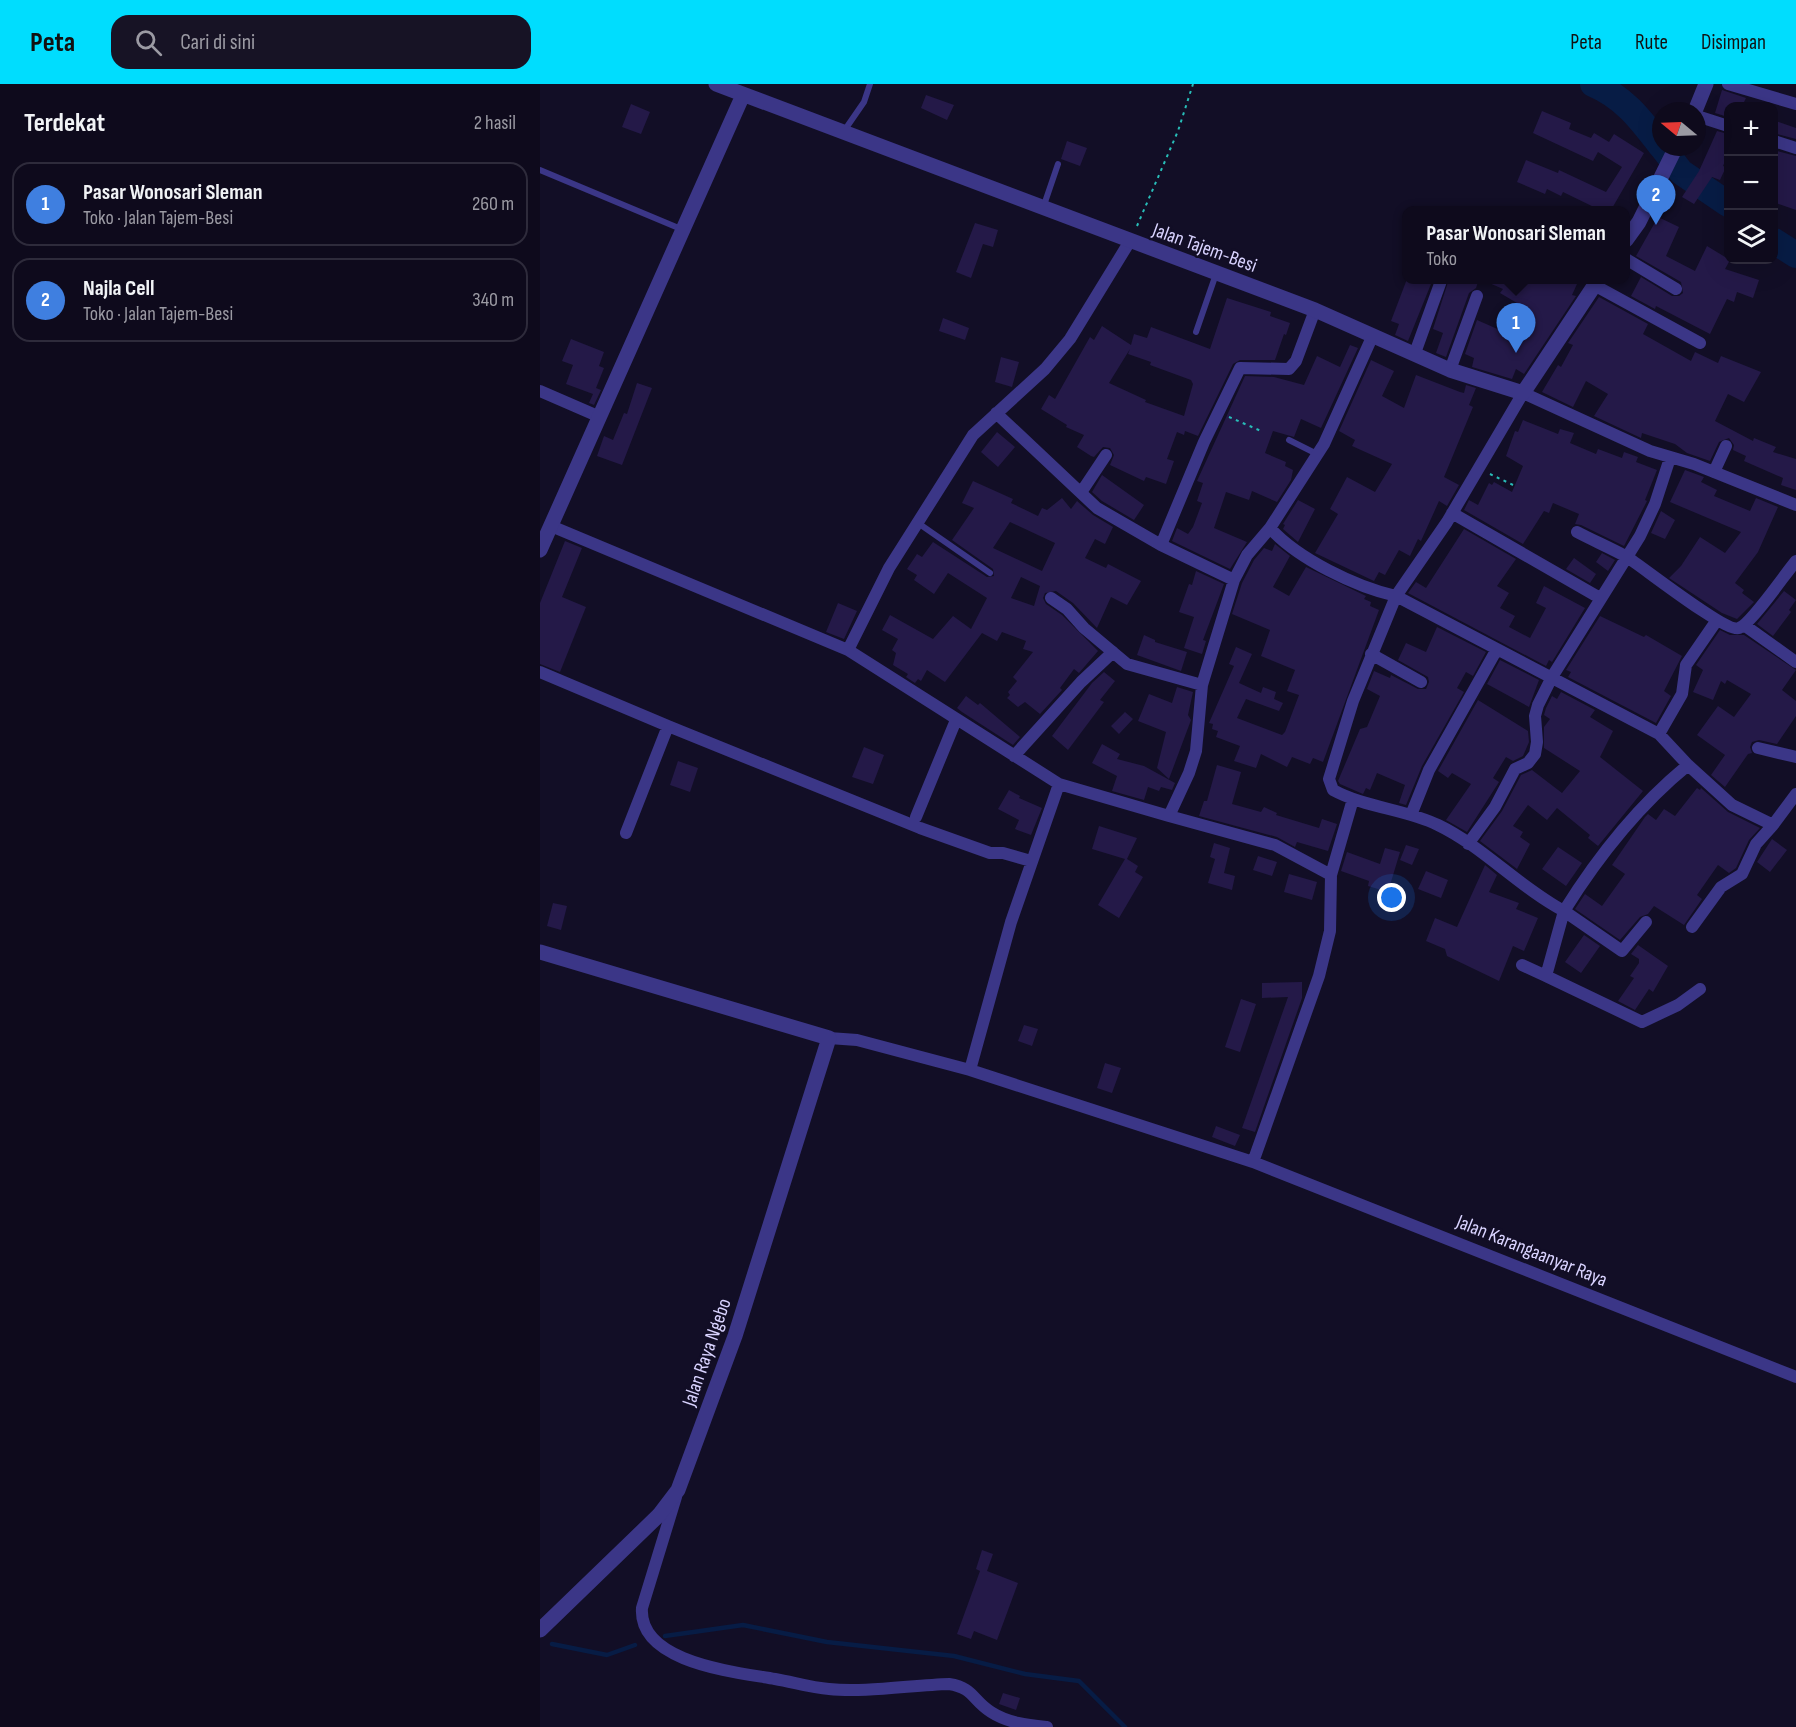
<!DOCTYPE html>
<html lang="id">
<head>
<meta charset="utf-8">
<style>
	body { margin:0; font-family:"Sofia Sans Condensed",sans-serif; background:#171325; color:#f1f3f6 }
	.controls { position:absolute; right:18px; top:18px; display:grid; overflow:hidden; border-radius:12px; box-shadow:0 6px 24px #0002 }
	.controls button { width:54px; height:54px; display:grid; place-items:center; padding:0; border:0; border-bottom:2px solid #2e2b3b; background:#0e0a1c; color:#f1f3f6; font:30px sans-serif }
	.compass { position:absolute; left:1112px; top:18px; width:54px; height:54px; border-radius:50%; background:#0e0a1c; box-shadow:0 6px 24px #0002; rotate:289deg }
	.you { position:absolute; left:852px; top:814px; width:21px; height:21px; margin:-15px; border:4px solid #fff; border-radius:50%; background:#1a73e8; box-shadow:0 0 0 9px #1a73e833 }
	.badge { display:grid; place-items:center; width:39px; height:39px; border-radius:50%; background:#00ddfe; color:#fff; font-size:20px; font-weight:700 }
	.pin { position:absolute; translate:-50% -50px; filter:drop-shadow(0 2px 3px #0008) }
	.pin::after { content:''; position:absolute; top:32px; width:21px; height:18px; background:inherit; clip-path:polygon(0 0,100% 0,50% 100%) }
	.popup { position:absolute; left:862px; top:122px; width:228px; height:78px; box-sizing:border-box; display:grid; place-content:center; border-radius:12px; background:#0e0a1c; filter:drop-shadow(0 2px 4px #0005); font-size:20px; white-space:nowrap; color:#9b9aa3 }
	.popup b { font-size:22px; color:#f1f3f6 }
	.popup::after { content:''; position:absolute; left:50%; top:100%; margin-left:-12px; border:12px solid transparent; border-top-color:#0e0a1c }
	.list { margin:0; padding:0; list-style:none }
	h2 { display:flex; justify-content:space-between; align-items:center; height:78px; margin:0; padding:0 24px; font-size:26px }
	h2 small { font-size:20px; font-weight:400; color:#9b9aa3 }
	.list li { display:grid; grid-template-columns:39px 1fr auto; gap:18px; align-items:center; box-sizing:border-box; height:84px; margin:0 12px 12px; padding:0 12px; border:2px solid #2e2b3b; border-radius:18px }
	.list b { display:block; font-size:22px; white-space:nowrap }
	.list p { margin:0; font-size:20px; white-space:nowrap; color:#9b9aa3 }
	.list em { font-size:20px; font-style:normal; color:#9b9aa3 }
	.icon { flex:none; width:33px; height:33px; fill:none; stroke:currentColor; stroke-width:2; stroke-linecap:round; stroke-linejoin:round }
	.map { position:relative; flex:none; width:1256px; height:1643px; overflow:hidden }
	header { display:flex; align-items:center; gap:36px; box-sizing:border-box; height:84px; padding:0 30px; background:#00ddfe; color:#111 }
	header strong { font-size:28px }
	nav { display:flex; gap:33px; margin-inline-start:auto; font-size:21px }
	.search { width:420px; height:54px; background:#171325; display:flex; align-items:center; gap:15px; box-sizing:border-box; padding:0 21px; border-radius:18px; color:#9b9aa3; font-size:22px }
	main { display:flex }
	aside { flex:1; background:#0e0a1c }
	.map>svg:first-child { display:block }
</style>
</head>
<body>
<header>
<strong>Peta</strong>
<div class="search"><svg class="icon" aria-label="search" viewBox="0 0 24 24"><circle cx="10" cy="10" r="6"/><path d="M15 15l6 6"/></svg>Cari di sini</div>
<nav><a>Peta</a><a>Rute</a><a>Disimpan</a></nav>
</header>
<main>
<aside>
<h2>Terdekat<small>2 hasil</small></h2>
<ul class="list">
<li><span class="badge" style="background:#3f7fe0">1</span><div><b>Pasar Wonosari Sleman</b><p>Toko · Jalan Tajem-Besi</p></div><em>260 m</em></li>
<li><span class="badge" style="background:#3f7fe0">2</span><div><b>Najla Cell</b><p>Toko · Jalan Tajem-Besi</p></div><em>340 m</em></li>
</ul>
</aside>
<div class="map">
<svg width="1256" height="1643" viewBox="0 0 1256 1643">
	<rect width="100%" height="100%" fill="#120e26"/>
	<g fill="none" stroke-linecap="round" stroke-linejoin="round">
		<path stroke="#071c45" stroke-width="4.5" d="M 125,1552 L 203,1541 L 287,1558 L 414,1572 L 485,1590 L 539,1597 L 585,1643
			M 12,1560 L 67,1571 L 95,1561"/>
		<path stroke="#071c45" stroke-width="26" d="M 1053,0 C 1084,13 1101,36 1121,62
			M 1122,63 L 1141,88 L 1188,120
			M 1234,157 L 1256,171"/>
	</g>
	<path fill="#241948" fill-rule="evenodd" d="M 1182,6 L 1206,14 L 1202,22 L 1188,22 L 1188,33 L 1175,29 Z
		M 386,11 L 414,21 L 407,36 L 381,24 Z
		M 91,20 L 110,28 L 101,50 L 82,43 Z
		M 1002,27 L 1031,39 L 1029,45 L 1051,54 L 1054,49 L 1069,58 L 1074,50 L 1104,69 L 1071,126 L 1060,126 L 1023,108 L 1021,112 L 1007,105 L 1005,110 L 977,98 L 986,76 L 1018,89 L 1019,86 L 1066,108 L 1082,83 L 1058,68 L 1053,77 L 993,49 Z
		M 1233,36 L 1256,44 L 1256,55 L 1233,49 Z
		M 1177,47 L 1188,50 L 1188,70 L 1183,82 L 1186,83 L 1180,96 L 1172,93 L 1154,120 L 1142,113 L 1159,87 Z
		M 527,57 L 547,64 L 540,82 L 521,75 Z
		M 1233,66 L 1256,72 L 1256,126 L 1233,118 Z
		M 1118,133 L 1139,143 L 1126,172 L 1155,187 L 1167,162 L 1190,176 L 1185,185 L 1219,196 L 1213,214 L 1197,208 L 1194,218 L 1187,215 L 1170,250 L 1116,222 L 1115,225 L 1091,212 L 1101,193 L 1132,212 L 1139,212 L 1143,209 L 1141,198 L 1096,172 Z
		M 435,139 L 458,146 L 453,163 L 443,160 L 431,194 L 416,188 Z
		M 867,195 L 893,195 L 868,257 L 855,251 L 859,240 L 851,237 Z
		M 909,195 L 939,195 L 936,204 L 929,209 L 906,273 L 896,269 L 903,249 L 893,245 Z
		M 940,195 L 1029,195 L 1037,200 L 1032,211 L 1036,212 L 984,290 L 976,285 L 972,295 L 932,283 L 934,274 L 925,270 L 937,236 L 962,247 L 977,219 L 960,209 L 963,205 Z
		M 1059,213 L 1108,240 L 1103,250 L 1151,277 L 1155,268 L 1178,279 L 1181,272 L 1221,288 L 1204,318 L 1188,310 L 1175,337 L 1213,357 L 1214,354 L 1236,363 L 1233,368 L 1256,375 L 1256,406 L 1241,401 L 1243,394 L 1204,377 L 1206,372 L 1193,366 L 1194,361 L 1189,354 L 1179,358 L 1170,377 L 1147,369 L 1135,360 L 1102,349 L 1101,354 L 1054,332 L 1068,310 L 1046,297 L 1033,323 L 1002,308 L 1018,281 L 1021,283 L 1033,261 L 1028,259 Z
		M 687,214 L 731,228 L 730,232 L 750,239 L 746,251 L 744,250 L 735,276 L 700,276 L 693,280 L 658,352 L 645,347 L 644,351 L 637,348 L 627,375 L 634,377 L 626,400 L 606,393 L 604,397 L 570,381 L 574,371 L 570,364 L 563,363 L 554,373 L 551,372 L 537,363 L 544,351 L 526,343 L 527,341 L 501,325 L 509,311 L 515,315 L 550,253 L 554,256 L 562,242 L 591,261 L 594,250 L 607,254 L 611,243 L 670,265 ZM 590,265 L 588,270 L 611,278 L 610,281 L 651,296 L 653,300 L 644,332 L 605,318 L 606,316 L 569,299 Z
		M 403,234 L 429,244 L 425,256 L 399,247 Z
		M 31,255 L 64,268 L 59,282 L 64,284 L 56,304 L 61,306 L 54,321 L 49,319 L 53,310 L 26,300 L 33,281 L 22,277 Z
		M 810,261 L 818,264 L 781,344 L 761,335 L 754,353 L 733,347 L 725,369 L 746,378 L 745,382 L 753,386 L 751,396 L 737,418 L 712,407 L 709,416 L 686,408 L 674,444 L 707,458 L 690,485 L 632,457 L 637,444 L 648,450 L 653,443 L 662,419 L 657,417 L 663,399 L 657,397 L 705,292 L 734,293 L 764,301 L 777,272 L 800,283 Z
		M 461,273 L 479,278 L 472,303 L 455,298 Z
		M 831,276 L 854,287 L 842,312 L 864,324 L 876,291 L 920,308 L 924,309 L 926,301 L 936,304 L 929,321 L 933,323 L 904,393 L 919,401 L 907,422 L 899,417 L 881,457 L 878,455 L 870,472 L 859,466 L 845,491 L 839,488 L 834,497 L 775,469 L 798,430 L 790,425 L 807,393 L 835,408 L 852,380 L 812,362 L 815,356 L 799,347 Z
		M 97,299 L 112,304 L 82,381 L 57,372 L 64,352 L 73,356 L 84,329 L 87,330 Z
		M 983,336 L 1018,350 L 1020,345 L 1034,349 L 1030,359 L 1056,370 L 1058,365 L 1082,374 L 1084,368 L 1098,373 L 1096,378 L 1117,386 L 1105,416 L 1107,417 L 1084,462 L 1041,441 L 1035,440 L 1039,430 L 1013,419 L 1009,429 L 1004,427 L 983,460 L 924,426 L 929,416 L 938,421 L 949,399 L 952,401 L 954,398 L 972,408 L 983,382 L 966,372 L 975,347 L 978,348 Z
		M 457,348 L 475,363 L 458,383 L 441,368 Z
		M 1145,386 L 1164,393 L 1161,398 L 1177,406 L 1174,412 L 1210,427 L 1216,414 L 1238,423 L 1218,468 L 1195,499 L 1204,506 L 1202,509 L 1214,518 L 1197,535 L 1182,529 L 1129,494 L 1141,482 L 1160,453 L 1185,469 L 1201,448 L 1130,418 Z
		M 562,391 L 604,421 L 594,436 L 562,417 L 552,408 Z
		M 433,397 L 473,415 L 471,419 L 498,432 L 502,424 L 507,426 L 522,414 L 531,425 L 537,417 L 553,431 L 573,443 L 565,460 L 555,455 L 545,474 L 566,484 L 568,480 L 601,497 L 587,521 L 571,513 L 557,544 L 533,519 L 516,507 L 505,509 L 503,514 L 506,520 L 522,531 L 558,567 L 539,589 L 534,585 L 520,604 L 522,606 L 500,630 L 485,618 L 478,623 L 467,614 L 470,611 L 468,608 L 477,597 L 473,593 L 493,568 L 483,565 L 486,557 L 462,548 L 457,557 L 442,549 L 405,598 L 387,586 L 381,597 L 378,595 L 375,599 L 366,593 L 368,590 L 353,581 L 356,569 L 352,566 L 358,555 L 342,546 L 350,531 L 393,555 L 413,532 L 431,545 L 447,514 L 408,489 L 394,510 L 374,496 L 377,491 L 367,485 L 377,470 L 382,473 L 393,458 L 447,493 L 454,492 L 453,485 L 412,456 L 434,424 L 422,419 ZM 470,438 L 515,459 L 502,487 L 453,464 ZM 481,493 L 500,502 L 494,522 L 471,514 Z
		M 758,416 L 775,425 L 758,458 L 743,445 L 745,441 L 743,440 Z
		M 1121,427 L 1135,436 L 1125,455 L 1111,449 Z
		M 924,445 L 976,475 L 957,502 L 969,509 L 960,524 L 975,532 L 969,543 L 990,554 L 1006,524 L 996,519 L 1004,502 L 1045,524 L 1012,578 L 1009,576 L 1006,582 L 868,509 L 876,498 L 886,504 Z
		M 25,457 L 42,464 L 22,513 L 46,523 L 20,588 L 0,580 L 0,519 Z
		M 735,460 L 750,472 L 733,503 L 749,512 L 766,483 L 826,512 L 824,515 L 831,518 L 830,522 L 839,526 L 783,678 L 773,674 L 770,680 L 752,673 L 747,683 L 721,670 L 716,684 L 694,677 L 700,662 L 676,653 L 678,647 L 672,645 L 673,640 L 669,639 L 694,582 L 689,580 L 696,563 L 712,570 L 699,599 L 721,609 L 723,603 L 736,608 L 734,615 L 743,619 L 739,627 L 706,615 L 697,634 L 742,651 L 745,648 L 759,611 L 747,607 L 755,586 L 721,572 L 730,546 L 692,530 L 702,499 L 714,476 L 724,464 L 732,467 Z
		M 1062,469 L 1075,476 L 1068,487 L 1056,478 Z
		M 1034,474 L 1056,490 L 1050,499 L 1026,485 Z
		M 656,487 L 684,500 L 663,556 L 666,557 L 662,570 L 644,564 L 654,533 L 639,528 L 649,500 L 652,501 Z
		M 1244,507 L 1256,516 L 1249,526 L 1251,528 L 1233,552 L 1217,540 Z
		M 298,519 L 317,527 L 304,555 L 286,548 Z
		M 1060,532 L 1104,553 L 1106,551 L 1142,572 L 1124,607 L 1131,612 L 1116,639 L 1028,593 L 1031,588 L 1026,586 Z
		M 897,543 L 946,568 L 933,592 L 926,588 L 917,604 L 924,608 L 882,682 L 866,721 L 859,719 L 865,701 L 837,689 L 830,706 L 826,704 L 823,710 L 800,700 L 798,697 L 820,645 L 827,643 L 840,612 L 827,605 L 834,587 L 850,594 L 851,591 L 878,605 L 886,605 L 889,598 L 888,593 L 858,576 L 866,559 L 886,568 Z
		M 1180,546 L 1190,551 L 1204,551 L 1256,586 L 1242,606 L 1256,617 L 1256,632 L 1237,660 L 1219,656 L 1212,658 L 1210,663 L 1212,669 L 1208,670 L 1185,703 L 1171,691 L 1185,671 L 1157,651 L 1178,622 L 1194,633 L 1211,610 L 1187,596 L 1185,600 L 1181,597 L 1173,616 L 1153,608 L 1163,586 L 1156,581 Z
		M 604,551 L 615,556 L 615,558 L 647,568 L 641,587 L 597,571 Z
		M 960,576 L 999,596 L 989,623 L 947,600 Z
		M 564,588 L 575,597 L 560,616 L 564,618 L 528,666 L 512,652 L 552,599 Z
		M 637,603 L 653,608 L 648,631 L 651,636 L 629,695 L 617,684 L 626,648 L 598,637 L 609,610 L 632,619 Z
		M 1021,608 L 1055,626 L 1050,633 L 1073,647 L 1060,673 L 1103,707 L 1058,762 L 1048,754 L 1050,751 L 1017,724 L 1007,736 L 988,721 L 973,742 L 983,748 L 980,753 L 990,760 L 977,785 L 940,757 L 962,727 L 981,691 L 992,686 L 1022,709 L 1040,687 L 1004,664 L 1004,643 L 1010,635 L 1004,631 L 1006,624 L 1012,612 L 1017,615 Z
		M 426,612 L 438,621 L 440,619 L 480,653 L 473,661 L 422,628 L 417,624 Z
		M 938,616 L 988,647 L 989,658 L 983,672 L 973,677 L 966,673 L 953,694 L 959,698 L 927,748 L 906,736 L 931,700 L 912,689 L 908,694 L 898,687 Z
		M 585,628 L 593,635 L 579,650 L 571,642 Z
		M 562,660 L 580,670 L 577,675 L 604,682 L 635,699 L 632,706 L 621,703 L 619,707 L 608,703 L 604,716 L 572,707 L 577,692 L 552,679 Z
		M 324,663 L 344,671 L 333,700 L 312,693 Z
		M 138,677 L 158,684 L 150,708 L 130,701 Z
		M 677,681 L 701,688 L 692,720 L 721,728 L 724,723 L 737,729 L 736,731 L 779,744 L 782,735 L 797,740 L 788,767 L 757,758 L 755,763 L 737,753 L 659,732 L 664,717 L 667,717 Z
		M 1157,704 L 1160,706 L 1161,704 L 1188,728 L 1220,744 L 1209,756 L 1196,784 L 1189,789 L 1178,781 L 1157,811 L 1162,815 L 1144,841 L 1114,822 L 1108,830 L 1100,833 L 1080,856 L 1035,825 L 1045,810 L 1062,822 L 1085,790 L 1072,781 L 1105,733 L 1108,730 L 1116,736 L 1124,725 L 1135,732 Z
		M 469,706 L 480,712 L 479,714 L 502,724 L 491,751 L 475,745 L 479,736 L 458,725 Z
		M 559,742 L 597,754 L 587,775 L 598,782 L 595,788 L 603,793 L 579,834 L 558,821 L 585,775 L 552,765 Z
		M 1232,755 L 1247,766 L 1230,788 L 1217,778 Z
		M 674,759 L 690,764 L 684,789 L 695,792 L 692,806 L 668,799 L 675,775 L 670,773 Z
		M 866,761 L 879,765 L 872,781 L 860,776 Z
		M 1018,763 L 1042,779 L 1026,802 L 1002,785 Z
		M 845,764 L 860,768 L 848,808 L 828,802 L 829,797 L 801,787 L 807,768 L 840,780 Z
		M 718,772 L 737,778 L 732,792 L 713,786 Z
		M 945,781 L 957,791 L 949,808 L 979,819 L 976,825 L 998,834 L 984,867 L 973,862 L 959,897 L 907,872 L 905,865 L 886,857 L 895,834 L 917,843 Z
		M 886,787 L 908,796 L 901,814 L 878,805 Z
		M 749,790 L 777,798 L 772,816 L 744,808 Z
		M 13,819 L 27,822 L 21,846 L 7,842 Z
		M 1044,851 L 1060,862 L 1041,889 L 1025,878 Z
		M 1098,861 L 1128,882 L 1113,908 L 1109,905 L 1095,926 L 1078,917 L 1094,894 L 1090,892 L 1099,879 L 1099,875 L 1091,870 Z
		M 762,898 L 762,914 L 715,1048 L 702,1044 L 748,913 L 722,914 L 722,899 Z
		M 701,915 L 716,920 L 700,968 L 685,963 Z
		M 484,941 L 498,945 L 492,962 L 478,957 Z
		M 565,979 L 581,984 L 572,1009 L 557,1004 Z
		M 676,1042 L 700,1051 L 695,1062 L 672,1053 Z
		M 442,1466 L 453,1470 L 447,1487 L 478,1499 L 457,1556 L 434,1547 L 431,1555 L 417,1550 L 440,1487 L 436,1485 Z
		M 463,1609 L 480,1614 L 476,1626 L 459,1620 Z"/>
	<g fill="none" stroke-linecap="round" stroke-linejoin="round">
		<path stroke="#28bdb8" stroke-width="2" stroke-dasharray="3 4.5" stroke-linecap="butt" d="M 597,142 L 638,47 L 653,0
			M 689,333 L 721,347
			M 950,390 L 973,401"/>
		<path stroke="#3b3687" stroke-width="6" d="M 304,47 L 324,18 L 330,0
			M 0,86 L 141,145
			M 503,124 L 518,80
			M 656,248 L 676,190
			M 749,356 L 777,370
			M 378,439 L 450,489"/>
		<path stroke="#3b3687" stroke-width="12" d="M 1188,0 L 1256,20
			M 1157,32 L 1188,42
			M 1234,57 L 1256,64
			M 1086,175 L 1136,205
			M 1054,201 L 1160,259
			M 875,269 L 901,197
			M 910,286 L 937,212
			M 0,307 L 60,333
			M 456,329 L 557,424 L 621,461 L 694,496
			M 1174,388 L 1186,362
			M 542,407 L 566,371
			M 912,429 L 1060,514
			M 11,442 L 308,566 L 519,700
			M 730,444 L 784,360 L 833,251
			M 1037,448 C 1054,457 1071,464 1087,473 C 1104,484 1186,549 1199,544 C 1211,540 1245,490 1256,477
			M 621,461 L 664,358 L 700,284 L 749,285 L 756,277 L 775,226
			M 511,514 L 527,525 L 544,544 L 587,580 L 662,601
			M 1204,541 L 1256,578
			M 308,566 L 349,484 L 433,351 L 505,285 L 530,255 L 590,157
			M 831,570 L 881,598
			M 0,588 L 128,642 L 86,749
			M 128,642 L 380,744 L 450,769 L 463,769 L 491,777
			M 1119,650 L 1142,610 L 1146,581 L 1177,536
			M 1218,664 L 1256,673
			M 474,672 L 541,598 L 573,568
			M 1148,681 L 1119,650 L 856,512 L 813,617 L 789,695 L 793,706 C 826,724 865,725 898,741 C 942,762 979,803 1024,827 C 1057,774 1099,721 1148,681 L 1192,721 L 1233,741 L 1256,710
			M 871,731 L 889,686 L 957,565
			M 629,732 L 735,761 L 791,791
			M 376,733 L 416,636
			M 928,760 L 955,723 L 975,685 L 988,679 L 995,670 L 997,658 L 995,632 L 998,621 L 1012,593 L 1100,452 L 1115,420 L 1130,374
			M 1106,838 L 1082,867 L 1024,827 L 1006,892 L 1102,938 L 1138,921 L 1160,905
			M 1152,843 L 1181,803 L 1202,790 L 1216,760 L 1233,741
			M 982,881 L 1006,892
			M 289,954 L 317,956 L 430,986 L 471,838 L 519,700 L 629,732 L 649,689 L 656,667 L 662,601 L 694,496 L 707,471 L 730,444 C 758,475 816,503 856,512 L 907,438 L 983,309 L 1110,367 L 1154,380 L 1256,421
			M 430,986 L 713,1078 L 779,892 L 790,847 L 791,791 L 813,715
			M 713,1078 L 1256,1293
			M 136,1413 L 102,1524 C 98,1579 196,1588 235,1595 C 253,1598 271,1604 289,1605 C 323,1609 373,1601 409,1600 C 434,1604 432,1616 451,1628 C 468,1639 488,1641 507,1643"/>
		<path stroke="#3b3687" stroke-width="15" d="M 176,0 L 775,226 L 910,286 L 983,309 L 1058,196
			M 1155,27 L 1166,0
			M 1086,156 L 1099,138 L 1136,63
			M 0,466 L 203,11
			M 0,868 L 289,954 L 195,1252 L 138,1406 L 119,1431 L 0,1546"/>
	</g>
	<g text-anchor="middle" stroke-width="5" stroke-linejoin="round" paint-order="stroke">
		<g font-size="20" fill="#d9d3ff" stroke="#120e26">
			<text transform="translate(665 163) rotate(20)" y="7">Jalan Tajem-Besi</text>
			<text transform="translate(992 1166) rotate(22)" y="7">Jalan Karangaanyar Raya</text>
			<text transform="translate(166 1268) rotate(-71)" y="7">Jalan Raya Ngebo</text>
		</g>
	</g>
</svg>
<div class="controls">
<button>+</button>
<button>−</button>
<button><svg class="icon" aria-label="layers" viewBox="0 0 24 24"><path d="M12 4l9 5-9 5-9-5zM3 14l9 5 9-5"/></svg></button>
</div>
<svg class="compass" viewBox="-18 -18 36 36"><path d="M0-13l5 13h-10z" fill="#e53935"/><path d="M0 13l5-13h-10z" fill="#9b9aa3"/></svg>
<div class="you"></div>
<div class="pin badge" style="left:976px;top:269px;background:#3f7fe0">1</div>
<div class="popup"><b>Pasar Wonosari Sleman</b>Toko</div>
<div class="pin badge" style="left:1116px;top:141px;background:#3f7fe0">2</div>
</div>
</main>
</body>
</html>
